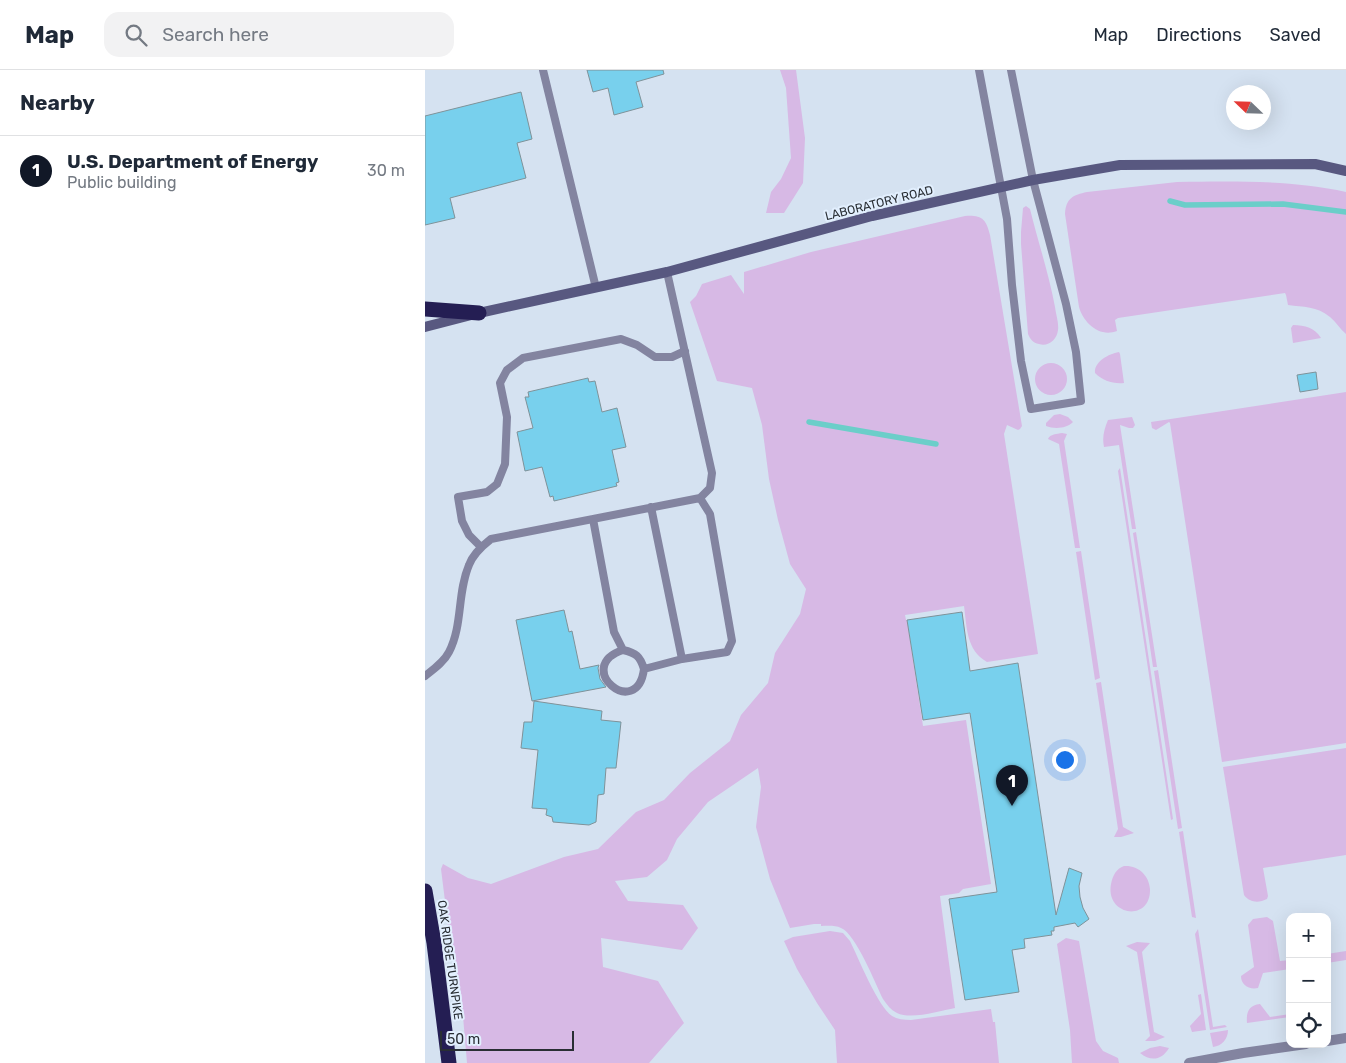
<!DOCTYPE html>
<html lang="en">
<head>
<meta charset="utf-8">
<style>
	body { margin:0; font-family:Rubik,sans-serif; background:#f2f2f3; color:#1f2937 }
	.controls { position:absolute; right:15px; bottom:15px; display:grid; overflow:hidden; border-radius:10px; box-shadow:0 5px 20px #0002 }
	.controls button { width:45px; height:45px; display:grid; place-items:center; padding:0; border:0; border-bottom:1px solid #e0e1e3; background:#fff; color:#1f2937; font:25px sans-serif }
	.compass { position:absolute; left:801px; top:15px; width:45px; height:45px; border-radius:50%; background:#fff; box-shadow:0 5px 20px #0002; rotate:293deg }
	.scale { position:absolute; left:15px; bottom:12px; width:134px; box-sizing:border-box; padding-left:5px; border:2px solid #292e34; border-top:0; font-size:14px; line-height:18px; white-space:nowrap; color:#292e34; -webkit-text-stroke:4px #e2effe; paint-order:stroke }
	.you { position:absolute; left:639px; top:689px; width:18px; height:18px; margin:-12px; border:4px solid #fff; border-radius:50%; background:#1a73e8; box-shadow:0 0 0 8px #1a73e833 }
	.badge { display:grid; place-items:center; width:32px; height:32px; border-radius:50%; background:#111827; color:#fff; font-size:16px; font-weight:700 }
	.pin { position:absolute; translate:-50% -41px; filter:drop-shadow(0 1px 2px #0008) }
	.pin::after { content:''; position:absolute; top:26px; width:18px; height:15px; background:inherit; clip-path:polygon(0 0,100% 0,50% 100%) }
	.list { margin:0; padding:0; list-style:none }
	h2 { display:flex; justify-content:space-between; align-items:center; height:65px; margin:0; padding:0 20px; font-size:21px }
	h2 small { font-size:16px; font-weight:400; color:#747a83 }
	.list li { display:grid; grid-template-columns:32px 1fr auto; gap:15px; align-items:center; box-sizing:border-box; height:70px; padding:0 20px; border-top:1px solid #e0e1e3 }
	.list b { display:block; font-size:19px; white-space:nowrap }
	.list p { margin:0; font-size:16px; white-space:nowrap; color:#747a83 }
	.list em { font-size:16px; font-style:normal; color:#747a83 }
	.icon { flex:none; width:28px; height:28px; fill:none; stroke:currentColor; stroke-width:2; stroke-linecap:round; stroke-linejoin:round }
	.map { position:relative; flex:none; width:921px; height:993px; overflow:hidden }
	header { display:flex; align-items:center; gap:30px; box-sizing:border-box; height:70px; padding:0 25px; background:#fff; border-bottom:1px solid #e0e1e3 }
	header strong { font-size:24px }
	nav { display:flex; gap:28px; margin-inline-start:auto; font-size:18px }
	.search { width:350px; height:45px; background:#f2f2f3; display:flex; align-items:center; gap:12px; box-sizing:border-box; padding:0 18px; border-radius:15px; color:#747a83; font-size:19px }
	main { display:flex }
	aside { flex:1; background:#fff }
	.map>svg:first-child { display:block }
</style>
</head>
<body>
<header>
<strong>Map</strong>
<div class="search"><svg class="icon" aria-label="search" viewBox="0 0 24 24"><circle cx="10" cy="10" r="6"/><path d="M15 15l6 6"/></svg>Search here</div>
<nav><a>Map</a><a>Directions</a><a>Saved</a></nav>
</header>
<main>
<aside>
<h2>Nearby<small></small></h2>
<ul class="list">
<li><span class="badge">1</span><div><b>U.S. Department of Energy</b><p>Public building</p></div><em>30 m</em></li>
</ul>
</aside>
<div class="map">
<svg width="921" height="993" viewBox="0 0 921 993">
	<rect width="100%" height="100%" fill="#d5e2f1"/>
	<path fill="#d7b9e5" d="M 355,0 L 371,0 L 380,68 L 378,113 L 359,143 L 341,143 L 346,122 L 356,109 L 366,88 L 361,18 Z
		M 752,112 C 806,111 868,110 921,122 L 921,264 C 915,259 911,252 905,247 C 892,236 878,237 863,235 L 861,225 L 860,223 L 693,248 L 690,250 L 692,261 C 674,268 658,252 654,237 L 640,144 C 641,128 648,125 662,122 Z
		M 601,136 L 605,139 C 613,172 624,204 630,237 C 631,245 634,253 633,260 C 632,270 623,277 614,274 C 608,273 605,269 603,264 L 596,174 L 596,162 L 598,138 Z
		M 540,146 C 557,145 561,149 565,165 L 597,356 L 595,359 L 593,360 L 582,355 L 579,364 L 613,584 L 562,592 C 541,580 542,557 539,536 L 480,545 L 481,550 L 482,550 L 498,656 L 541,650 L 566,814 L 538,819 L 534,823 L 515,826 L 530,938 C 515,941 486,950 472,943 C 466,940 462,935 458,929 C 450,913 431,864 416,858 C 410,855 402,856 396,856 L 396,854 L 389,854 L 365,858 L 345,809 L 331,757 L 336,717 L 333,698 L 283,732 L 252,769 L 242,790 L 222,807 L 190,811 L 203,831 L 258,835 L 273,858 L 257,880 L 176,868 L 178,897 L 233,911 L 259,953 L 224,993 L 42,993 L 36,923 L 23,855 L 16,799 L 18,794 L 43,808 L 66,814 L 139,787 L 173,779 L 211,742 L 239,730 L 265,703 L 305,671 L 316,645 L 343,613 L 350,583 L 375,544 L 381,519 L 365,494 L 353,450 L 344,409 L 337,355 L 327,318 L 292,311 L 265,232 L 271,226 L 277,214 L 306,205 L 319,224 L 319,202 L 386,182 Z
		M 868,255 C 880,255 890,258 896,268 L 868,273 L 866,258 Z
		M 694,282 L 695,284 L 699,313 C 688,314 678,311 670,303 C 669,292 683,284 694,282 Z
		M610 309a16 16 0 1 1 32 0a16 16 0 1 1-32 0Z
		M 921,322 L 921,673 L 797,692 L 745,353 L 744,352 L 731,360 L 727,358 L 726,352 Z
		M 635,344 L 643,347 L 648,352 C 641,359 629,359 621,356 L 621,353 L 629,345 Z
		M 707,347 L 710,355 L 708,358 L 704,358 L 695,355 L 711,459 L 707,459 L 694,375 L 679,377 C 677,368 679,359 683,350 Z
		M 637,363 L 642,364 L 639,371 L 655,478 L 650,478 L 634,374 L 623,369 C 625,364 632,364 637,363 Z
		M 695,398 L 748,749 L 746,750 L 693,401 Z
		M 711,462 L 732,597 L 728,597 L 708,463 Z
		M 656,481 L 675,608 L 670,610 L 651,482 Z
		M 733,600 L 757,758 L 753,759 L 729,601 Z
		M 676,612 L 698,757 L 709,763 L 696,767 L 689,767 L 693,759 L 671,613 Z
		M 921,678 L 921,785 L 838,798 L 843,826 L 842,829 C 834,833 825,833 819,825 L 798,697 Z
		M 758,761 L 771,848 L 767,847 L 754,762 Z
		M 699,796 C 713,795 724,805 725,819 C 726,853 680,846 686,814 C 688,805 691,799 699,796 Z
		M 842,847 L 848,851 L 855,891 L 865,890 L 865,899 L 838,903 L 833,918 C 824,920 816,915 816,906 L 829,897 L 823,855 L 828,849 Z
		M 773,859 L 788,957 L 800,955 L 802,957 L 785,960 L 770,864 Z
		M 405,861 L 418,863 L 425,871 C 433,887 453,937 467,946 C 472,949 479,950 486,950 L 566,939 L 568,952 L 570,952 L 574,993 L 412,993 L 410,960 L 392,933 L 372,899 L 359,871 L 368,867 Z
		M 641,868 L 654,871 L 671,971 L 678,981 L 693,988 L 694,993 L 647,993 L 645,960 L 632,874 Z
		M 712,872 L 725,873 L 717,882 L 729,962 L 740,967 L 730,971 L 720,971 L 725,966 L 712,882 L 701,876 Z
		M 921,881 L 921,890 L 902,893 L 902,884 Z
		M 776,924 L 781,960 L 767,962 L 765,956 L 776,944 L 773,925 Z
		M 835,934 L 845,947 L 865,944 L 865,947 L 822,953 C 821,942 824,935 835,934 Z
		M 803,960 C 803,969 797,976 788,977 L 785,963 Z
		M 735,976 L 744,978 C 737,990 726,992 715,983 L 725,978 Z"/>
	<g fill="none" stroke-linecap="round" stroke-linejoin="round">
		<path stroke="#6bcec9" stroke-width="5.5" d="M 745,131 L 760,135 L 858,134 L 921,142
			M 384,352 L 511,374"/>
	</g>
	<path fill="#78d0ed" stroke="#7f9299" d="M 162,0 L 238,0 L 239,4 L 211,12 L 218,37 L 189,45 L 183,18 L 168,22 Z
		M 96,22 L 107,69 L 92,73 L 101,108 L 25,128 L 30,148 L 0,155 L 0,46 Z
		M 891,302 L 893,319 L 875,322 L 872,305 Z
		M 163,308 L 164,312 L 170,311 L 177,342 L 192,338 L 201,377 L 187,380 L 194,412 L 191,413 L 192,416 L 129,431 L 128,426 L 125,427 L 117,397 L 100,401 L 92,362 L 108,358 L 100,327 L 104,327 L 103,322 Z
		M 139,540 L 144,562 L 147,561 L 155,599 L 174,595 L 173,598 L 175,609 L 181,617 L 107,631 L 91,550 Z
		M 537,542 L 545,601 L 593,593 L 631,845 L 644,798 L 657,803 L 654,816 L 655,827 L 658,838 L 664,849 L 653,857 L 650,853 L 629,857 L 629,861 L 626,861 L 627,865 L 599,869 L 600,878 L 587,880 L 594,922 L 540,930 L 524,829 L 572,822 L 545,643 L 498,650 L 482,550 Z
		M 109,631 L 177,641 L 176,650 L 196,652 L 191,698 L 181,698 L 179,724 L 173,725 L 171,752 L 164,755 L 128,752 L 127,747 L 121,745 L 122,739 L 107,738 L 113,680 L 96,678 L 99,652 L 107,652 Z"/>
	<g fill="none" stroke-linecap="round" stroke-linejoin="round">
		<path stroke="#8384a0" stroke-width="8" d="M 118,0 L 171,218
			M 554,0 L 582,149 L 587,215 L 596,291 L 606,339 L 656,331 L 651,282 L 641,234 L 608,110 L 586,0
			M 226,437 L 257,589
			M 168,449 L 189,562 L 198,580 C 211,583 215,586 219,599 L 257,589 L 302,582 L 307,571 L 285,444 L 275,428
			M 56,477 L 44,465 L 37,451 L 33,427 L 62,422 L 72,414 L 80,394 L 82,347 L 75,313 L 82,300 L 98,288 L 196,269 L 212,275 L 230,287 L 247,287 L 260,281
			M 198,580 C 147,597 212,652 219,599
			M 0,606 C 9,599 19,592 24,582 C 38,555 32,523 44,495 C 48,484 57,476 66,469 L 275,428 L 285,418 L 287,403 L 242,202"/>
		<path stroke="#8384a0" stroke-width="10" d="M 902,971 L 921,968
			M 764,993 L 818,983 L 881,974"/>
		<path stroke="#585880" stroke-width="10" d="M 0,257 L 54,243 L 242,202 L 447,146 L 608,110 L 695,95 L 890,94 L 921,101"/>
		<path stroke="#241e53" stroke-width="15" d="M 0,239 L 54,243
			M 0,821 L 9,873 L 24,993"/>
	</g>
	<g text-anchor="middle" stroke-width="4" stroke-linejoin="round" paint-order="stroke">
		<g font-size="12" fill="#292e34" stroke="#e2effe">
			<text transform="translate(454 133) rotate(-14)" y="4">LABORATORY ROAD</text>
			<text transform="translate(25 890) rotate(82)" y="4">OAK RIDGE TURNPIKE</text>
		</g>
	</g>
</svg>
<div class="controls">
<button>+</button>
<button>−</button>
<button><svg class="icon" aria-label="locate" viewBox="0 0 24 24"><circle cx="12" cy="12" r="6"/><path d="M12 2v4M12 18v4M2 12h4M18 12h4"/></svg></button>
</div>
<svg class="compass" viewBox="-18 -18 36 36"><path d="M0-13l5 13h-10z" fill="#e53935"/><path d="M0 13l5-13h-10z" fill="#747a83"/></svg>
<div class="scale">50 m</div>
<div class="you"></div>
<div class="pin badge" style="left:587px;top:736px">1</div>
</div>
</main>
</body>
</html>
